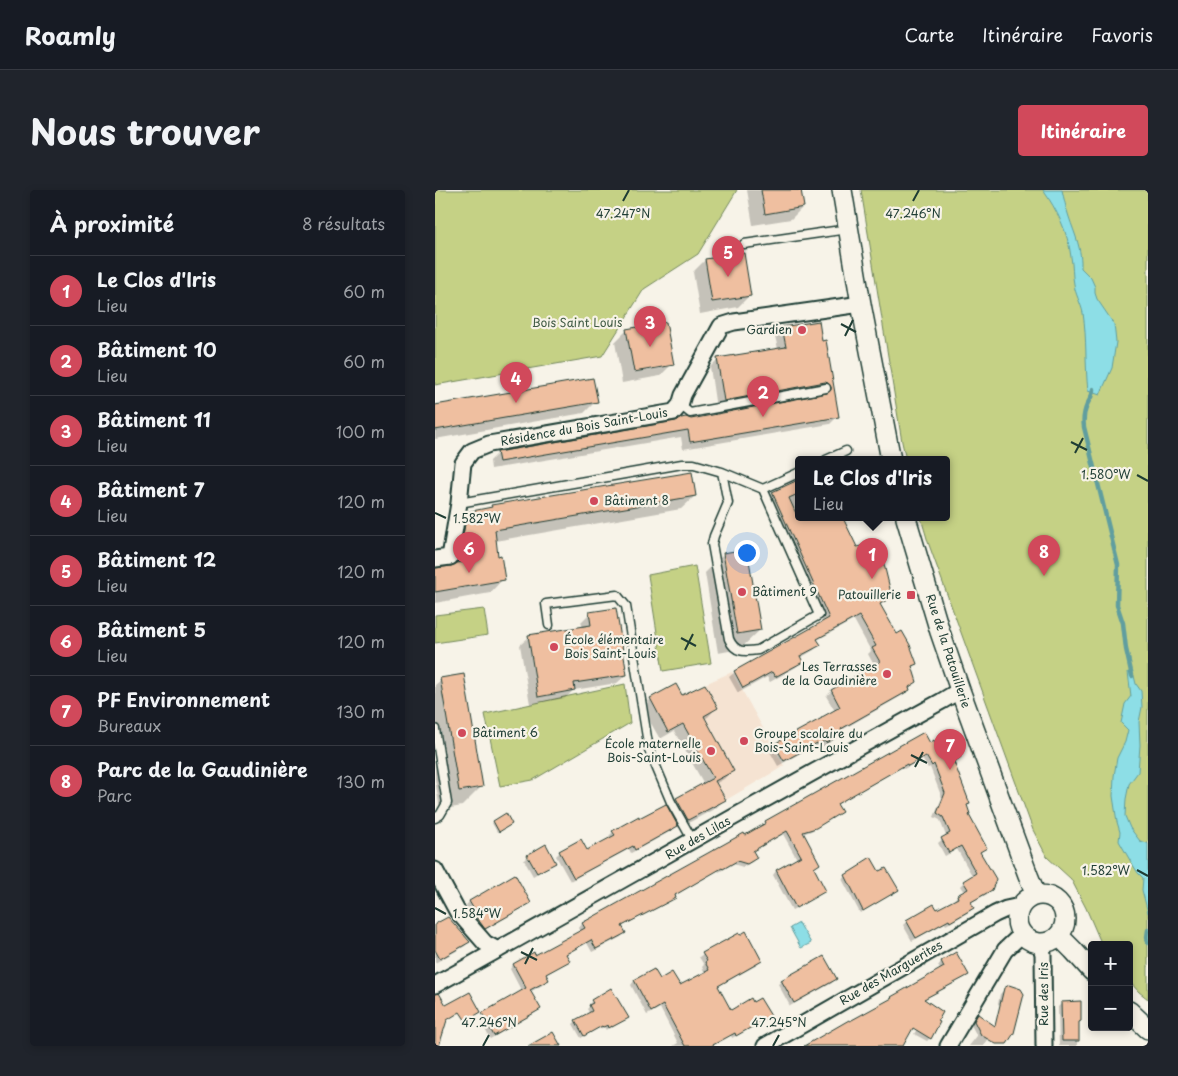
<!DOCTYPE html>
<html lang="fr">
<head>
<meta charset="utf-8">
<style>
	body { margin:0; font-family:"Playpen Sans",sans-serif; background:#20242c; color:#f1f3f6 }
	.controls { position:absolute; right:15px; bottom:15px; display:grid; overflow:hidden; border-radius:5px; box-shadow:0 2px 8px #0003 }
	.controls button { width:45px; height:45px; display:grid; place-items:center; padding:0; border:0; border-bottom:1px solid #363941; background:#171b24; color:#f1f3f6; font:25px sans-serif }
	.you { position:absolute; left:311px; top:362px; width:18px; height:18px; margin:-12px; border:4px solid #fff; border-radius:50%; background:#1a73e8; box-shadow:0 0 0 8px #1a73e833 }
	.badge { display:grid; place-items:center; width:32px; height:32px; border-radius:50%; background:#d1495b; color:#fff; font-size:16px; font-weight:700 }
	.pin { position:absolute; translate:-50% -41px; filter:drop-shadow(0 1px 2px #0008) }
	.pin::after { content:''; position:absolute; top:26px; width:18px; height:15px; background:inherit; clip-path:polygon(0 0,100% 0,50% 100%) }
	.popup { position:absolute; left:360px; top:266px; width:155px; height:65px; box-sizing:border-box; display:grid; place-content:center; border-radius:5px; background:#171b24; filter:drop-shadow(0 1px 4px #0005); font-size:16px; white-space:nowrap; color:#9ea1a6 }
	.popup b { font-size:19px; color:#f1f3f6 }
	.popup::after { content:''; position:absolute; left:50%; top:100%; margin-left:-10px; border:10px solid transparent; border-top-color:#171b24 }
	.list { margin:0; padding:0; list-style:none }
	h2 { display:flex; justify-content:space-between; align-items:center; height:65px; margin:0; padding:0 20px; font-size:21px }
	h2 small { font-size:16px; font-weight:400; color:#9ea1a6 }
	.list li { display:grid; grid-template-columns:32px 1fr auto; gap:15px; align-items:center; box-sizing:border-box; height:70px; padding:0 20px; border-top:1px solid #363941 }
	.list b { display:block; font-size:19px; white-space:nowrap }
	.list p { margin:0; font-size:16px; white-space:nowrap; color:#9ea1a6 }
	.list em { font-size:16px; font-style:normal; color:#9ea1a6 }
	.map { position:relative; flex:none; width:713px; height:856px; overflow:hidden; border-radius:5px }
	header { display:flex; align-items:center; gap:30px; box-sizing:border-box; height:70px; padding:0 25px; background:#171b24; border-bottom:1px solid #363941 }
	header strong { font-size:24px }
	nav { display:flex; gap:28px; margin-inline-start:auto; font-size:18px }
	.intro { display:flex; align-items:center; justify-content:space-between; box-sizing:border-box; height:120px; padding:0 30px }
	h1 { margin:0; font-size:35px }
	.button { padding:12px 22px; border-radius:5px; background:#d1495b; color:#fff; font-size:18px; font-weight:700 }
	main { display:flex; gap:30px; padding:0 30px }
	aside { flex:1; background:#171b24; border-radius:5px; box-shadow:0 2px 8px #0003 }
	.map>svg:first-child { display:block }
</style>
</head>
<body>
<header>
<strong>Roamly</strong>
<nav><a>Carte</a><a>Itinéraire</a><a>Favoris</a></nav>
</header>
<div class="intro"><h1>Nous trouver</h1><a class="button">Itinéraire</a></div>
<main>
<aside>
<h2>À proximité<small>8 résultats</small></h2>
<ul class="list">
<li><span class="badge">1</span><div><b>Le Clos d'Iris</b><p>Lieu</p></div><em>60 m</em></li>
<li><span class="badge">2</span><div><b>Bâtiment 10</b><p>Lieu</p></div><em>60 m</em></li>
<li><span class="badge">3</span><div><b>Bâtiment 11</b><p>Lieu</p></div><em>100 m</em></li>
<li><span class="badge">4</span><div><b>Bâtiment 7</b><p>Lieu</p></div><em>120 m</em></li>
<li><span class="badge">5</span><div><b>Bâtiment 12</b><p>Lieu</p></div><em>120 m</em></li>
<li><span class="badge">6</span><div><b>Bâtiment 5</b><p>Lieu</p></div><em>120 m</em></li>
<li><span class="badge">7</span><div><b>PF Environnement</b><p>Bureaux</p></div><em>130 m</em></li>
<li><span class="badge">8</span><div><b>Parc de la Gaudinière</b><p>Parc</p></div><em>130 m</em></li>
</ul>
</aside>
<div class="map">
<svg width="713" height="856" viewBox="0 0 713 856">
	<rect width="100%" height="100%" fill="#f7f3e8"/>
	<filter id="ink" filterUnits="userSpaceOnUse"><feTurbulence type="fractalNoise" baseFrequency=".02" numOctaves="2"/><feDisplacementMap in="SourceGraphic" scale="10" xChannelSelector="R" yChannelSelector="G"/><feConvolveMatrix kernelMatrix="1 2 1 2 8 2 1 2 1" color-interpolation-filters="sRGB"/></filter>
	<g filter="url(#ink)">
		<path fill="#f5e3d2" d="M 297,482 L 349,576 L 291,610 L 280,591 L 299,580 L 269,526 L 283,518 L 270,494 Z"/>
		<path fill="#c5d185" stroke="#72875c" d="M 0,0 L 302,0 L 263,64 L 209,99 L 167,166 L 0,195 Z
			M 426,0 L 713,0 L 713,809 L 704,802 L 694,791 L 694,755 L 667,755 L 651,718 L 636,689 L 612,667 L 598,640 L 493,352 L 486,328 L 511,328 L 511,270 L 471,270 L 467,252 Z
			M 260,376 L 276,473 L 228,481 L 213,385 Z
			M 49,419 L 53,445 L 0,453 L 0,425 Z
			M 190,494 L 195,533 L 98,590 L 65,596 L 50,524 Z"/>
		<path fill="#8ddee6" stroke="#619e9f" d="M 608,0 L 627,0 C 629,9 631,18 634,27 C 640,45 647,59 646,78 L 656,88 L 660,97 L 660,103 L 662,109 L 679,134 L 681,152 L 677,178 L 665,205 L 653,201 C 650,175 652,149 648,123 C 646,113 640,104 639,94 C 637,85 638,76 636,67 C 633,42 622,20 608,0 Z
			M 693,482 L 698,482 L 701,494 L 706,501 L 707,517 L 704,532 L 705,555 L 703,582 L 694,594 L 691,609 L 690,626 L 695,638 L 705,651 L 712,653 L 713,654 L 713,723 L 707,700 L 708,688 L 703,683 L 696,672 L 684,651 L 685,642 L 682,632 L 678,606 L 679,586 L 682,568 L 690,552 L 693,540 L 686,533 L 690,514 L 696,506 Z
			M 364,733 L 376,753 L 366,758 L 355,738 Z"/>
		<path fill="#0003" d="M 312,0 L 365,0 L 368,17 L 356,29 L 318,35 Z
			M 270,70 L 315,105 L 303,117 L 265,124 L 258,82 Z
			M 383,132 L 403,226 L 395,234 L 248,259 L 246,247 L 56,279 L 55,271 L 63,263 L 390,205 L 385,200 L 281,218 L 275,177 L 283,169 L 343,159 L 340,146 L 348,138 Z
			M 192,140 L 237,174 L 225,186 L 187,193 L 180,152 Z
			M 161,211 L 149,223 L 0,249 L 0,216 Z
			M 363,291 L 363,328 L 407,328 L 421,359 L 455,407 L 450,412 L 444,415 L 461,446 L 481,474 L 476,478 L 481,492 L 473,499 L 474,500 L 468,505 L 405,541 L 406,543 L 401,549 L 385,558 L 384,556 L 377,559 L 376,557 L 343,576 L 334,560 L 340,555 L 400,521 L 391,506 L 397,501 L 440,477 L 433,464 L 436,461 L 419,430 L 382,450 L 384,454 L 379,460 L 365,468 L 367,471 L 361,477 L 335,492 L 332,487 L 303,503 L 294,487 L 300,482 L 388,432 L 332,308 L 338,303 Z
			M 260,306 L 246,319 L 60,351 L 62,367 L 68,389 L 55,403 L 0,413 L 0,379 L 15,378 L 14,366 L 19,337 L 33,323 L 54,319 L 57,316 Z
			M 289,364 L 325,440 L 305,459 L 283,463 L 270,383 Z
			M 155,423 L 191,485 L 182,493 L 139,500 L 130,508 L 95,514 L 85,455 L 94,447 L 148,438 L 146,432 Z
			M 6,490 L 47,596 L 27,616 L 5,620 L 0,589 L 0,495 Z
			M 240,496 L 246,506 L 281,518 L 273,527 L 269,529 L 297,580 L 289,589 L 280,594 L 289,610 L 281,618 L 244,638 L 242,635 L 238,640 L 196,663 L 194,659 L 135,691 L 121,666 L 125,662 L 146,651 L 152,662 L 176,649 L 174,646 L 178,642 L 204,629 L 232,619 L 241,609 L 269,594 L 239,541 L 225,549 L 207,518 L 216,509 Z
			M 495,555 L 503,560 L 524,567 L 518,573 L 531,616 L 532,625 L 551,658 L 544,663 L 556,699 L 552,704 L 535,713 L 538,718 L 534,722 L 511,735 L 510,733 L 477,751 L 468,735 L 472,731 L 499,716 L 502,721 L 519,711 L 519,710 L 522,706 L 529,702 L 525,696 L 529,692 L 538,687 L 522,659 L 510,666 L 503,653 L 511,646 L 505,630 L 499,627 L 507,608 L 495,577 L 493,578 L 487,569 L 469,579 L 467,577 L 401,615 L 401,625 L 376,641 L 367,644 L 384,674 L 378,679 L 390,701 L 386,704 L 357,720 L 338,685 L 341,681 L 362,669 L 348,644 L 317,662 L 321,668 L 317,672 L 308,677 L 298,674 L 284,682 L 283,680 L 239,706 L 240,708 L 236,711 L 186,737 L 189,743 L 186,747 L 157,762 L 152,753 L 130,765 L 133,771 L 129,774 L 110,785 L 113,790 L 109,794 L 95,802 L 104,819 L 100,823 L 55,849 L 48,835 L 87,802 L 75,779 L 78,775 L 98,764 L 100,767 L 146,742 L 144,738 L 147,734 L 308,644 L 309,646 L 327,636 L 330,632 Z
			M 59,632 L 74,636 L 62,642 L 57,633 Z
			M 93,666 L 119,673 L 115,676 L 98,686 L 89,670 Z
			M 426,675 L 444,683 L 462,700 L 459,703 L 425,723 L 407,689 Z
			M 34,712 L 95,712 L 91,716 L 46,742 L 31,715 Z
			M 0,732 L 1,735 L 33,752 L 30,756 L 0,773 Z
			M 268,764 L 326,771 L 322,775 L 282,797 L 296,822 L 318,813 L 334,826 L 330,830 L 297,848 L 296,845 L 277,856 L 238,856 L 243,853 L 225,818 L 212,825 L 196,795 L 199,791 L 219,780 L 224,790 L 244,797 L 270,783 L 267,777 L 269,775 L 264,767 Z
			M 521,764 L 533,784 L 529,788 L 488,810 L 415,856 L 370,856 L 414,833 L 506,781 L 503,776 L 506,772 Z
			M 400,789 L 397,793 L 355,816 L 343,794 L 347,791 Z
			M 570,799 L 580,822 L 563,814 L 565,804 Z
			M 157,811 L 193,828 L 190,830 L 174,839 L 173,838 L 171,840 L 169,837 L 165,839 L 164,838 L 146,848 L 138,834 L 141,831 L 155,824 L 152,819 L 155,816 L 154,814 Z
			M 627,813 L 642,833 L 642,856 L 624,856 L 623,817 Z
			M 543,826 L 560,837 L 548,856 L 534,856 L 542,846 L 536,835 Z
			M 482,839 L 495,848 L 492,851 L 479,844 Z"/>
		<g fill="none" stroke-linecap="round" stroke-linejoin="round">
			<path stroke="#619e9f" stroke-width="4.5" d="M 658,199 C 658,206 654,210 652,215 C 649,222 648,230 649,237 L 683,375 L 682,415 L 688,433 L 691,459 L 697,486
				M 713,740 L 712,747 L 713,753"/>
		</g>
		<path fill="#efbfa0" stroke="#1f3d34" d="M 326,0 L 366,0 L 369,17 L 330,24 Z
			M 309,63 L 316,106 L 277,112 L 270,69 Z
			M 384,131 L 387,151 L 391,150 L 404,227 L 255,252 L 253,240 L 64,272 L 62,262 L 241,231 L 246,228 L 251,227 L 256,229 L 392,203 L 396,200 L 396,197 L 393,193 L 390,192 L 289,211 L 282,168 L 351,157 L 347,137 Z
			M 231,132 L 239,175 L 199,182 L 191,139 Z
			M 158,188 L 163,212 L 0,240 L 0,215 Z
			M 257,282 L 261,306 L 60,340 L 63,366 L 66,365 L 70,390 L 0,402 L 0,378 L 16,376 L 22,373 L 29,372 L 27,352 L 32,322 L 57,317 L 56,315 Z
			M 363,290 L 363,304 L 354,308 L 363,328 L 408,328 L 422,357 L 439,353 L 442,363 L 446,362 L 457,407 L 445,414 L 462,444 L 467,441 L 475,455 L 482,474 L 477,476 L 482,492 L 474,497 L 475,500 L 406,539 L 408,543 L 391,553 L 389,551 L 383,555 L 382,553 L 349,571 L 339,554 L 387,528 L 387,527 L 405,517 L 396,500 L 445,472 L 437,458 L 441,456 L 424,426 L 382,449 L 386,455 L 365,466 L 368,472 L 340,487 L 337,482 L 308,498 L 299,481 L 394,428 L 337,302 Z
			M 312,359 L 326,440 L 302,444 L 288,363 Z
			M 181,418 L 192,485 L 139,493 L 140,500 L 103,507 L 93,445 L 156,435 L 154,422 Z
			M 29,484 L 48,597 L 24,601 L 5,488 Z
			M 241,494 L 247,505 L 270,494 L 283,518 L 269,526 L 299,581 L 280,591 L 291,610 L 253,630 L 241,608 L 278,588 L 248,534 L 233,542 L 215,508 Z
			M 489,542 L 495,553 L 499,550 L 503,558 L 506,557 L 508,559 L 518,553 L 526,567 L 519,572 L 535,614 L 532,615 L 535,624 L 534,625 L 552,658 L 545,662 L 561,689 L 557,700 L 536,712 L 539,718 L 515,732 L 514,730 L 481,748 L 471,730 L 499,714 L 502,719 L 523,708 L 522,705 L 533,699 L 528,691 L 541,683 L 526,656 L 514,663 L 506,648 L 515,643 L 508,627 L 502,623 L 510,603 L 499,574 L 497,576 L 491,566 L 473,576 L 472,574 L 402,614 L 407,622 L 381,638 L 368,642 L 385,674 L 379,678 L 391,701 L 361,718 L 341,680 L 366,666 L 352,641 L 318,661 L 322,668 L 312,674 L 302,671 L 288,679 L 287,678 L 240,705 L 241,708 L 187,736 L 191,743 L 161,759 L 156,750 L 131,764 L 135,771 L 111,784 L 114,790 L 95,800 L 106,819 L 59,846 L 47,823 L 91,798 L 78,774 L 99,762 L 100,765 L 150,738 L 147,733 L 309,643 L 310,645 L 331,633 L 330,631 Z
			M 231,614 L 243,636 L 200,660 L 198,656 L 139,688 L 124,661 L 146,649 L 152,660 L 180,645 L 177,641 L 204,626 L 204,628 Z
			M 71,623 L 77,634 L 64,642 L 58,631 Z
			M 111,654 L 121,673 L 102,683 L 92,665 Z
			M 436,667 L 444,681 L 451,678 L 464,700 L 428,721 L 410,685 L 426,675 L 425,674 Z
			M 80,684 L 96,713 L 50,739 L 39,724 L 41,723 L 34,711 Z
			M 13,727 L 35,752 L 5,769 L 0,760 L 0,734 Z
			M 311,741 L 327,771 L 283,796 L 296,820 L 316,808 L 318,812 L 325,808 L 336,826 L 301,846 L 300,843 L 276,856 L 250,856 L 228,815 L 216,822 L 199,790 L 219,779 L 225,789 L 237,782 L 245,795 L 274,780 L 270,772 L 272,771 L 267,763 L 304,743 L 305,745 Z
			M 521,762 L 534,785 L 489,809 L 508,822 L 503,831 L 505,832 L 496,849 L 478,838 L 468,856 L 369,856 L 414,830 L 415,831 L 457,808 L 456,807 L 509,777 L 506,771 Z
			M 389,766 L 402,789 L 359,813 L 346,790 Z
			M 574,795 L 586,799 L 589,804 L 579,843 L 572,854 L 561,854 L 546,845 L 539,831 L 543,824 L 560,836 L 569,798 Z
			M 176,798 L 194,828 L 177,837 L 177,836 L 174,838 L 173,835 L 168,837 L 167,836 L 149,846 L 140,830 L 157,821 L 154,815 L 158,813 L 156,810 Z
			M 35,802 L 46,822 L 31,831 L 25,822 L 12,830 L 4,856 L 0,856 L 0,804 L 4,803 L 11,815 Z
			M 646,811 L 646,831 L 644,832 L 644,851 L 627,851 L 626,812 Z
			M 118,842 L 126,856 L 93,856 Z"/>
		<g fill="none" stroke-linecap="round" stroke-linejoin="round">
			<g stroke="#1f3d34" stroke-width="11">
				<path id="service" d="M 309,54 L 413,39
					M 245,215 L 255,223 L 391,198
					M 391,270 L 411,261
					M 328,299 L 363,283
					M 24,313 L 247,274 L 259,274 L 287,282 L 293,313 L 279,346 L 277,354 L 294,449 C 300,463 309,462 323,460 L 384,425 L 328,299 L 287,282
					M 114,435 L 111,414 L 182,405 L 191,416 L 214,560 L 236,612 L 258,651
					M 0,539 L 12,613 L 5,625 L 0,628"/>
			</g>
			<g stroke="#1f3d34" stroke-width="19">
				<path id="minor" d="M 0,369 L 15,367 L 24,313 L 28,273 L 37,261 L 54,254 L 239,222 L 245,215 L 248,205 L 286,136 L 299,132 L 426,114
					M 0,680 L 22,721 L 50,753 L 63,760
					M 605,753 L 608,764 L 609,856
					M 0,795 C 169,701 337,604 507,511 L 525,500
					M 330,856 L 560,724 L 571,719 L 585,716
					M 513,856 L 570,760 L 587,744"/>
			</g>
			<g stroke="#1f3d34" stroke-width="22">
				<path id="tertiary" d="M 407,0 L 426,114 L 456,270
					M 471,328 L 505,442 L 525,500 L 593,685 L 601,705
					M582 729a24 24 0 1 1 48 0a24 24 0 1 1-48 0Z
					M 624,746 L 638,760 L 657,781
					M 694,821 L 713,839"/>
			</g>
			<use href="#service" stroke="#f7f3e8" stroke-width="8"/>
			<use href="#minor" stroke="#f7f3e8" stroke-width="15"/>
			<use href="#tertiary" stroke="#f7f3e8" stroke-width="19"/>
		</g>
	</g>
	<path fill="none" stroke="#1f3d34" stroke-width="2" d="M 188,11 L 194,0M 478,11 L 484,0M 406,134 L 421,142M 410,146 L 418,130M 636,252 L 652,260M 640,263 L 648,248M 702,285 L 713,291M 0,323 L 11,328M 246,448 L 261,456M 250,460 L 258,444M 476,565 L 492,573M 480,577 L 488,562M 702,680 L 713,686M 0,718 L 11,724M 86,762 L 102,770M 90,774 L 98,758M 48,856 L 54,845M 338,856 L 344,845"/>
	<g fill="#d1495b" stroke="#f7f3e8" stroke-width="2">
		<circle cx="367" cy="140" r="5"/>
		<circle cx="159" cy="311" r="5"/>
		<circle cx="307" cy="402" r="5"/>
		<rect x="471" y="400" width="10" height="10" rx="2.5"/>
		<circle cx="119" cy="457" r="5"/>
		<circle cx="452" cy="484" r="5"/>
		<circle cx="27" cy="543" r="5"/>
		<circle cx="309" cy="551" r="5"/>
		<circle cx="276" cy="561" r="5"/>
	</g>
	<g text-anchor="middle" stroke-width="4.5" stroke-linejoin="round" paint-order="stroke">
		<g font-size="12" fill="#405b44" stroke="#f7f3e8">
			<text x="142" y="137">Bois Saint Louis</text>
		</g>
		<g font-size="12" fill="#1f3d34" stroke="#f7f3e8" text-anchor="start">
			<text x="357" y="144" text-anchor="end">Gardien</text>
			<text x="169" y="315">Bâtiment 8</text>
			<text x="317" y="406">Bâtiment 9</text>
			<text x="466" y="409" text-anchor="end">Patouillerie</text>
			<text x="129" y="454">École élémentaire<tspan x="129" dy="14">Bois Saint-Louis</tspan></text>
			<text x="442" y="481" text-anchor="end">Les Terrasses<tspan x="442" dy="14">de la Gaudinière</tspan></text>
			<text x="37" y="547">Bâtiment 6</text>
			<text x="319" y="548">Groupe scolaire du<tspan x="319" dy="14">Bois-Saint-Louis</tspan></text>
			<text x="266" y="558" text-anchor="end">École maternelle<tspan x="266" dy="14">Bois-Saint-Louis</tspan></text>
		</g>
		<g font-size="12" fill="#1f3d34" stroke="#f7f3e8">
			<text transform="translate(149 237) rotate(-10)" y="4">Résidence du Bois Saint-Louis</text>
			<text transform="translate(513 461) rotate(72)" y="4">Rue de la Patouillerie</text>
			<text transform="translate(263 648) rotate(-30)" y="4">Rue des Lilas</text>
			<text transform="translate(456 783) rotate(-30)" y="4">Rue des Marguerites</text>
			<text transform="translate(609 804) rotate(-90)" y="4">Rue des Iris</text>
		</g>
	</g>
	<g font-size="12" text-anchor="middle" fill="#1f3d34" stroke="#f7f3e8" stroke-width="4.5" stroke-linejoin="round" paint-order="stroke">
		<text x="188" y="28">47.247°N</text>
		<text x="478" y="28">47.246°N</text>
		<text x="671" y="289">1.580°W</text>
		<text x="42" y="333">1.582°W</text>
		<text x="671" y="685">1.582°W</text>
		<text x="42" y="728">1.584°W</text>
		<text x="54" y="837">47.246°N</text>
		<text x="344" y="837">47.245°N</text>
	</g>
</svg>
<div class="controls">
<button>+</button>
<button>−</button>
</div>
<div class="you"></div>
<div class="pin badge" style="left:437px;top:389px">1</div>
<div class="popup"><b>Le Clos d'Iris</b>Lieu</div>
<div class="pin badge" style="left:328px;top:227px">2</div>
<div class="pin badge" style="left:215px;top:157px">3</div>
<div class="pin badge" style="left:81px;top:213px">4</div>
<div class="pin badge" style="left:293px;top:87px">5</div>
<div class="pin badge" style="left:34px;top:383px">6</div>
<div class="pin badge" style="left:515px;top:580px">7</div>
<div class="pin badge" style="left:609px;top:386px">8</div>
</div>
</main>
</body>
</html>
